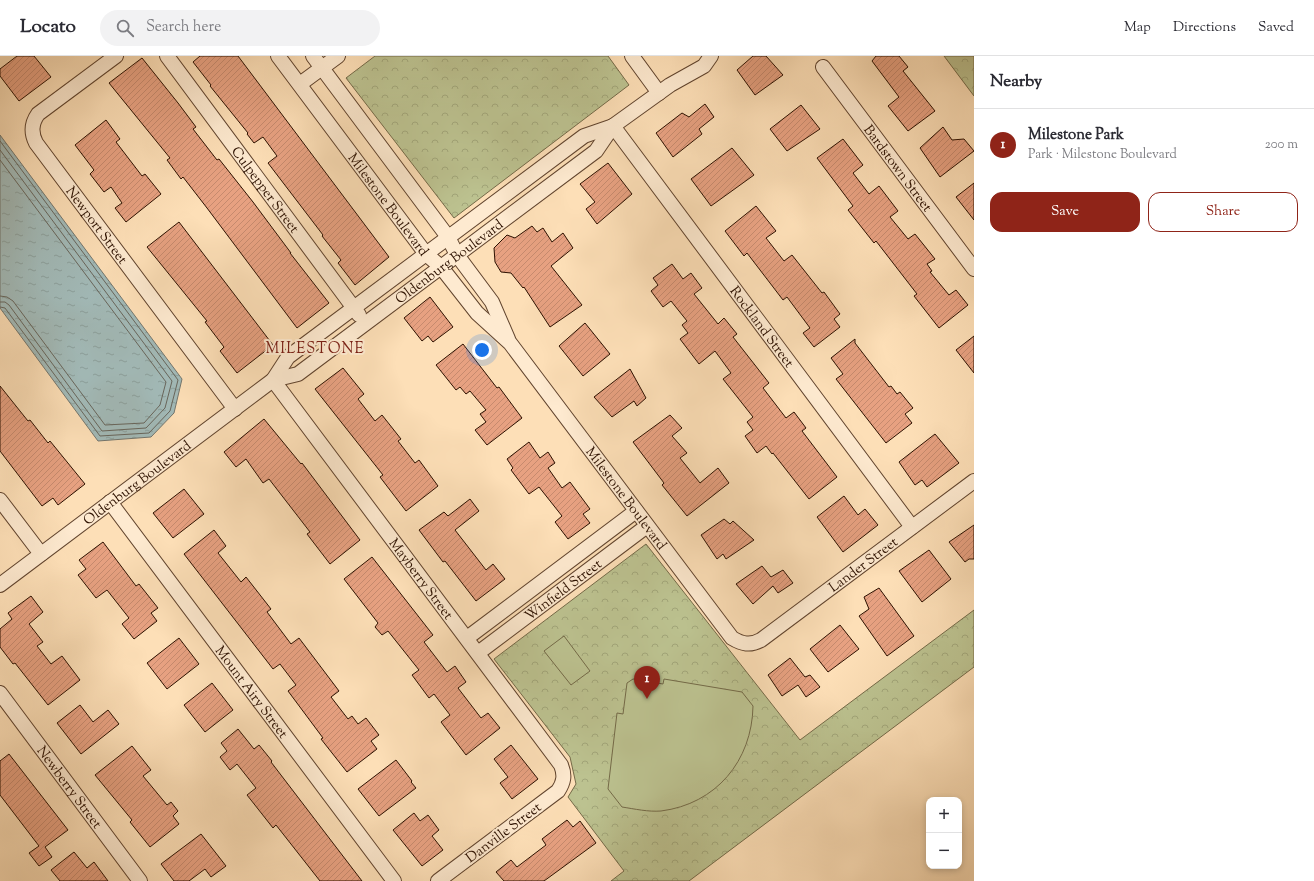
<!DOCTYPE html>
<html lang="en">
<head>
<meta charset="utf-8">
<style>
	body { margin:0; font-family:"Sorts Mill Goudy",serif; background:#f2f2f3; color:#2b2b33 }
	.controls { position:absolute; right:12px; bottom:12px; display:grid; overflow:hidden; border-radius:8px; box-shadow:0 2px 6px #0003 }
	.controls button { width:36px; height:36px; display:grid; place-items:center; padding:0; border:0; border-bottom:1px solid #e1e1e2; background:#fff; color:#2b2b33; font:20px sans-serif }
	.you { position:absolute; left:482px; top:294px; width:14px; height:14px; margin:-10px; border:3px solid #fff; border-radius:50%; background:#1a73e8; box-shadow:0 0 0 6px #1a73e833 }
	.badge { display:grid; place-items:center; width:26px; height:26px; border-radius:50%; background:#8f2418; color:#fff; font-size:13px; font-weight:700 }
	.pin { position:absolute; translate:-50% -33px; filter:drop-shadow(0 1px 2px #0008) }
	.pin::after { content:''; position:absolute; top:21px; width:14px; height:12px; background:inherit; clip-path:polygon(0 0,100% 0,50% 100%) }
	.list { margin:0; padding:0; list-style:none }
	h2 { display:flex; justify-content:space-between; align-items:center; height:52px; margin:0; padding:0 16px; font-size:17px }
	h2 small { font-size:13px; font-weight:400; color:#7c7c81 }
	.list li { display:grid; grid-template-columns:26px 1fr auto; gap:12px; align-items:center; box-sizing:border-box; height:72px; padding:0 16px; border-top:1px solid #e1e1e2 }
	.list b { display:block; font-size:15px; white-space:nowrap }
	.list p { margin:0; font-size:13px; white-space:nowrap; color:#7c7c81 }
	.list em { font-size:13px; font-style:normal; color:#7c7c81 }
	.actions { display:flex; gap:8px; padding:12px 16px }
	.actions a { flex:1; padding:9px 0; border:1px solid #8f2418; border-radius:12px; text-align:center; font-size:14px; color:#8f2418 }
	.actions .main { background:#8f2418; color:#fff }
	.icon { flex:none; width:22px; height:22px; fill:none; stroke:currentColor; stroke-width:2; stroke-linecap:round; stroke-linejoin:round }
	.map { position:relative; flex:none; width:974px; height:825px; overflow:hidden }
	header { display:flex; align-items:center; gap:24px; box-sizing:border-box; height:56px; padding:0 20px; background:#fff; border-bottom:1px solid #e1e1e2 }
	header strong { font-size:19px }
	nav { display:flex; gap:22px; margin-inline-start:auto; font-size:14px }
	.search { width:280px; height:36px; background:#f2f2f3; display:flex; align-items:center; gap:10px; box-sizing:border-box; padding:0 14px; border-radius:22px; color:#7c7c81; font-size:15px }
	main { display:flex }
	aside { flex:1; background:#fff }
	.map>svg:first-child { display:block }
</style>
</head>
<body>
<header>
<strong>Locato</strong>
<div class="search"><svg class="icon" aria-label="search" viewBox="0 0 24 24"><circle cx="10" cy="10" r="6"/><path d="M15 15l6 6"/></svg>Search here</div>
<nav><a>Map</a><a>Directions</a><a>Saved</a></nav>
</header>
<main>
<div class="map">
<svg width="974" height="825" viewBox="0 0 974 825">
	<defs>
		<pattern id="park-crowns" width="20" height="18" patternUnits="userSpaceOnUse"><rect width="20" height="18" fill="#bcc290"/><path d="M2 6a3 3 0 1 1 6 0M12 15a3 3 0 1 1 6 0" fill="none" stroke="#a2a67a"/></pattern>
		<pattern id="water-ripples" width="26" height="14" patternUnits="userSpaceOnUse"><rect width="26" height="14" fill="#a2bab8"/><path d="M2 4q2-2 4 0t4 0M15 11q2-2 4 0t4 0" fill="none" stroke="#8c9f9c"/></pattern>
		<pattern id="building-hatch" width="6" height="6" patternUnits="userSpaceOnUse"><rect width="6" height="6" fill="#e7a181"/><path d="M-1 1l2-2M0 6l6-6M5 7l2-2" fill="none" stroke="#c68a6e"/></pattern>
	</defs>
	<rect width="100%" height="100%" fill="#fddfb7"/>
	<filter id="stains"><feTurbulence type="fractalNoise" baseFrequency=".005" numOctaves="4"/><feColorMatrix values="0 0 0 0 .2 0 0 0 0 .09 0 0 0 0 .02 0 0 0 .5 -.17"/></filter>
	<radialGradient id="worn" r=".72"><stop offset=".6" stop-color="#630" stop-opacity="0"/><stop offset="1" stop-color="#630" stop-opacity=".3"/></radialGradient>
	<path fill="url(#park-crowns)" stroke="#746a48" d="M 375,0 L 608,0 L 629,29 L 454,162 L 346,22 Z
		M 944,0 L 974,0 L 974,40 Z
		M 646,488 L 800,684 L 974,554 L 974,611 L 689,825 L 611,825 L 624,815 L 568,741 L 576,728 L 570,701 L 494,603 Z"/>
	<path fill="#bcc290" stroke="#746a48" d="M 564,580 L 590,615 L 571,629 L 544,595 Z
		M 633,623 L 663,628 L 664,623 L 742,636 L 753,650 C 752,705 716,748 661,755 C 648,756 635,753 622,751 L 608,733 L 617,657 L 623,658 L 627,627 Z"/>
	<path fill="url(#water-ripples)" stroke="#73766e" d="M 0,79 L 182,323 L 174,357 L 151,381 L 98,385 L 0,252 Z"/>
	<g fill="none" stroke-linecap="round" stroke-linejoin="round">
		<path stroke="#68665c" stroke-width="1" d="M 0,85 L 178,324 L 170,355 L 149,377 L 100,380 L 5,252 L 0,251
			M 0,94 L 172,325 L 165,352 L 146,372 L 102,375 L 9,249 L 5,246 L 0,246
			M 0,104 L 166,326 L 160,349 L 144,367 L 105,369 L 13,245 L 7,241 L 0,240"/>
	</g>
	<path fill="url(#building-hatch)" stroke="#2d1100" d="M 17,0 L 34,0 L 51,21 L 19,45 L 0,20 L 0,13 Z
		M 200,0 L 238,0 L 389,201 L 355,229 L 338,207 L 341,204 L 322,180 L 323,179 L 268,107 L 277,100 L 263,81 L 254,87 L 247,78 L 248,77 L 210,30 L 211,29 L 193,6 Z
		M 753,0 L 766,0 L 783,19 L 755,39 L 737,14 Z
		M 876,0 L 899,0 L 908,11 L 903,15 L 935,55 L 908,75 L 888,50 L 899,41 L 872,5 Z
		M 142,2 L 178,47 L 196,71 L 193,73 L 217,104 L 219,103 L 253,146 L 291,197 L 290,197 L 329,247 L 297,272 L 207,152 L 183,121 L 181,123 L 167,104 L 170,102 L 109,27 Z
		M 705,48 L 714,61 L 699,73 L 702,78 L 673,101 L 656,77 L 682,57 L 689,61 Z
		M 801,49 L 820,73 L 787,95 L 770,73 Z
		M 106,64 L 120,83 L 116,86 L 142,120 L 145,118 L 161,138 L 126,166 L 115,152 L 122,147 L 111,131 L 104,136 L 90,118 L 94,114 L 75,89 Z
		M 943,71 L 952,84 L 964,83 L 974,95 L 940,121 L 920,92 Z
		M 843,83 L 863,109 L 853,117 L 869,138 L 879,130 L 898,155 L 890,161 L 908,183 L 915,178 L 935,203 L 927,208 L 932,215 L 930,216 L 949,239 L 956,234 L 968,249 L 939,272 L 914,240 L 917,238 L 876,185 L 874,187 L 848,154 L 853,150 L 817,102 Z
		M 732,92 L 754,119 L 711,150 L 691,123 Z
		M 608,107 L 632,138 L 597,168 L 586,153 L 595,146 L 580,128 Z
		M 974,127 L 974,164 L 956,141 Z
		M 756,150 L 776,175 L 766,182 L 784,205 L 792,199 L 822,237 L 824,236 L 840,258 L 834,263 L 840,271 L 814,291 L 803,277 L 810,272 L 787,241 L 783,244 L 747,197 L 744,200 L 725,175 Z
		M 179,166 L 273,289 L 237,317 L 220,295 L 224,291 L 205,266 L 207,265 L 147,191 Z
		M 532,170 L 537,176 L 543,172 L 552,186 L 563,177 L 573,192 L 551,210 L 582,249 L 550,271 L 524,231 L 523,232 L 511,217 L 501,216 L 495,206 L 494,192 L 507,179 L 515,182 Z
		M 672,208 L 683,223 L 691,217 L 702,232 L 694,238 L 718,268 L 724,262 L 737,278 L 733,281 L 769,327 L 763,332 L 786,362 L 794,356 L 806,372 L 802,375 L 837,421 L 809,443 L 773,397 L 772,398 L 766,390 L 757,397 L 745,380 L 753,374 L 747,366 L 753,361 L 723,323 L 731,317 L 715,295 L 699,308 L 680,283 L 688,277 L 682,269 L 687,265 L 671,245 L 663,251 L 651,235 L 658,229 L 653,222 Z
		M 430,241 L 453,271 L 433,286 L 428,280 L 422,285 L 404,262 Z
		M 585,267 L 610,298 L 583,320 L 559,290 Z
		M 974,280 L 974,317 L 956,294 Z
		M 855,283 L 855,287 L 889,331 L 891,330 L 897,338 L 900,336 L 913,352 L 905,358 L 912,367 L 886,387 L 836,323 L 843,318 L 831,302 Z
		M 463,288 L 497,332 L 499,331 L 522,362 L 487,389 L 475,374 L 486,366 L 480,358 L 486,354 L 470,335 L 466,338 L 460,331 L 456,334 L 436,309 Z
		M 343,312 L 364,338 L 358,343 L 375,365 L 382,359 L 401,383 L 398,385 L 415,407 L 419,404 L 438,430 L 406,455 L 380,421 L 383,419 L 315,333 Z
		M 630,313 L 646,342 L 637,350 L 634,345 L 612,361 L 594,341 Z
		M 0,330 L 28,365 L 30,364 L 48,387 L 50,385 L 85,428 L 58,449 L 53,442 L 42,450 L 0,395 Z
		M 670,359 L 682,372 L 672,380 L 687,397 L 680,402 L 700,427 L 718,412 L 729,427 L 687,460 L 662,429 L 664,427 L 633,386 Z
		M 264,363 L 301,408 L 302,407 L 360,484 L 330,508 L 307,478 L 310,476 L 269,423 L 263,427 L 246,403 L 236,411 L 224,396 Z
		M 935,378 L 959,407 L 927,431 L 922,424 L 915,429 L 899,406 Z
		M 529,386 L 540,402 L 548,396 L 555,407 L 548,412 L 562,432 L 570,426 L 590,453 L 583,458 L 590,467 L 568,483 L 555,466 L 562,460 L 539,431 L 529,438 L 511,414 L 513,412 L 507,403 Z
		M 184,433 L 204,458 L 173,482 L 153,457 Z
		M 844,440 L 858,459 L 865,453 L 878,469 L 843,496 L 817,461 Z
		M 470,443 L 479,455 L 455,474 L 486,514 L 493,508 L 505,523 L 476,545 L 445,505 L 443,506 L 419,474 L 444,456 L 448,460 Z
		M 724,463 L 730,468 L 733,465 L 754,484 L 726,503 L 723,498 L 717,503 L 701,479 Z
		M 974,469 L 974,503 L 969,503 L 965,506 L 949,486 Z
		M 214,474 L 226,490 L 218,497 L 241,526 L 246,521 L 271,553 L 267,556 L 291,588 L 299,582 L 339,635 L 331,641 L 348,663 L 352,660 L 358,668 L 366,662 L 379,679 L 371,685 L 377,693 L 347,716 L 321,683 L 323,682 L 288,635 L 296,629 L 280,608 L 273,613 L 184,498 Z
		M 103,486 L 136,530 L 139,528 L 158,552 L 151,557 L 157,565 L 134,583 L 122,568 L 129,562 L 107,534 L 96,542 L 78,519 L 86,513 L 79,504 Z
		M 929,494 L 951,523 L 922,546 L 899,515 Z
		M 372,501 L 433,579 L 424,586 L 447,616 L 455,610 L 466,626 L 458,632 L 481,662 L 488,657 L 500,672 L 466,699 L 441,666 L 450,659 L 434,638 L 429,642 L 412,619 L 419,614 L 388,575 L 382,579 L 375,571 L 378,567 L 344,523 Z
		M 762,510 L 771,521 L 783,514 L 793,527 L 778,537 L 773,530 L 753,548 L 736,528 Z
		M 879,532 L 914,580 L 887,600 L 859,560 L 869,553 L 864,541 Z
		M 31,540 L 43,556 L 29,568 L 43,586 L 37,590 L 51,608 L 62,600 L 80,624 L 48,649 L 15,607 L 13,608 L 0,591 L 0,573 L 12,563 L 8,557 Z
		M 840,569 L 859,593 L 828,616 L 810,593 Z
		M 179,582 L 199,608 L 167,633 L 147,607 Z
		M 790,602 L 805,621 L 810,619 L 820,631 L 806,641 L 798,629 L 782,640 L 768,619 Z
		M 212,627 L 233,654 L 205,676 L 184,649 Z
		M 80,649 L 93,666 L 108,654 L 119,668 L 81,698 L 57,667 Z
		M 238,673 L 254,693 L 259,689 L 272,705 L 271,706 L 362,825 L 320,825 L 276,769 L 273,772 L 247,739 L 256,732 L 237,708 L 230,714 L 220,701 L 227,695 L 221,687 Z
		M 511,689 L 538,723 L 512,743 L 500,727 L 508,721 L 494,703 Z
		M 132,690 L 151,714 L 143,720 L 167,749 L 171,746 L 178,755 L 173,760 L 179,768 L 150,791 L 130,766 L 132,764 L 95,719 Z
		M 9,698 L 68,774 L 45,791 L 52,801 L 39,810 L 29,797 L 39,790 L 0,739 L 0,705 Z
		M 396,704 L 412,725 L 411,726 L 416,732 L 379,760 L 358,733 Z
		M 414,757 L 420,765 L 428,759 L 439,774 L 432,780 L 443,794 L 422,810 L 393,774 Z
		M 567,764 L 573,771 L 580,765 L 596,787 L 544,825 L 504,825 L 496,816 L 511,804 L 517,811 L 546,789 L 542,783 Z
		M 201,778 L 226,810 L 211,821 L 205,813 L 189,825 L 174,825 L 161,808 Z
		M 74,796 L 87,812 L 94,806 L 108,825 L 60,825 L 51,814 Z"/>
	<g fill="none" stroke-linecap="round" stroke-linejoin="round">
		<g stroke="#61442e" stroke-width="16">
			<g id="minor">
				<path id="s1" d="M 116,0 L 38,58 C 31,68 31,77 36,87 L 235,353"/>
				<path id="s2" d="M 167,0 L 359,259"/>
				<path id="s3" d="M 278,0 L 426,198 L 441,211 L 477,257 L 510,287 L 732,582 C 742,588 750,590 761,584 L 974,425"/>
				<path d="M 313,0 L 448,181 L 457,199 L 492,246 L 508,283"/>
				<path d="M 632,0 L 659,37"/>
				<path id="s4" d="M 823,11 L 974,213"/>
				<path d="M 300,28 L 338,0"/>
				<path id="s5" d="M 613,70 L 912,471"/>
				<path id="s6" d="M 273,324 L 561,709 C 565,719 564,726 558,735 L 438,825"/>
				<path id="s7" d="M 273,324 L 298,318 L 596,95 L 613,70 L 670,29 L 704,10 L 711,0"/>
				<path d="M 0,444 L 41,498"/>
				<path id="s8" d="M 110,446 L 394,825"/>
				<path id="s9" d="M 0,529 L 273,324 L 288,301 L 584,80 L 613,70"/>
				<path d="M 467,582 L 636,455"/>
				<path id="s10" d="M 478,597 L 647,470"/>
				<path id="s11" d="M 0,637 L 140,825"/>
			</g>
		</g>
		<use href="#minor" stroke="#feead0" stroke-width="14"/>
	</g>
	<g text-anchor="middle" stroke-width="4" stroke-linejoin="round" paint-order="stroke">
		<g font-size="14" fill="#2d1100" stroke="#feead0">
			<text dy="5" stroke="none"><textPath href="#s4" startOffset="126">Bardstown Street</textPath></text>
			<text dy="5" stroke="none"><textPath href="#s2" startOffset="166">Culpepper Street</textPath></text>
			<text dy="5" stroke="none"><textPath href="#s3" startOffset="185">Milestone Boulevard</textPath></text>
			<text dy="5" stroke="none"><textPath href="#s1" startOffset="230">Newport Street</textPath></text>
			<text dy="5" stroke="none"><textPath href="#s7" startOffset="214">Oldenburg Boulevard</textPath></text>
			<text dy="5" stroke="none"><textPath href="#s5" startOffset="250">Rockland Street</textPath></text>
			<text dy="5" stroke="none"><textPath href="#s9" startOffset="171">Oldenburg Boulevard</textPath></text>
			<text dy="5" stroke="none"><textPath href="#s3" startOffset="564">Milestone Boulevard</textPath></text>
			<text dy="5" stroke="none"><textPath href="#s3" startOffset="897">Lander Street</textPath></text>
			<text dy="5" stroke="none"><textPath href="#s6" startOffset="248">Mayberry Street</textPath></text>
			<text dy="5" stroke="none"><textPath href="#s10" startOffset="106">Winfield Street</textPath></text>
			<text dy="5" stroke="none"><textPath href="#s8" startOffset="237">Mount Airy Street</textPath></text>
			<text dy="5" stroke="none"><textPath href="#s11" startOffset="117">Newberry Street</textPath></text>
			<text transform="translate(503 776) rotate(-37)" y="5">Danville Street</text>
		</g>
		<g font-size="15" letter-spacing="1" fill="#7a1f14" stroke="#feead0">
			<text x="315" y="297">MILESTONE</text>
		</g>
	</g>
	<rect width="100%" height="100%" filter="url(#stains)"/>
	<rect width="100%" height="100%" fill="url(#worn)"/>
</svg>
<div class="controls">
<button>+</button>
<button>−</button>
</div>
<div class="you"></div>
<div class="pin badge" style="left:647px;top:643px">1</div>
</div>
<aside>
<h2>Nearby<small></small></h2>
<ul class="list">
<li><span class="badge">1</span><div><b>Milestone Park</b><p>Park · Milestone Boulevard</p></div><em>200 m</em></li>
</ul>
<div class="actions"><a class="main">Save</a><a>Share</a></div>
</aside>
</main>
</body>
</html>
